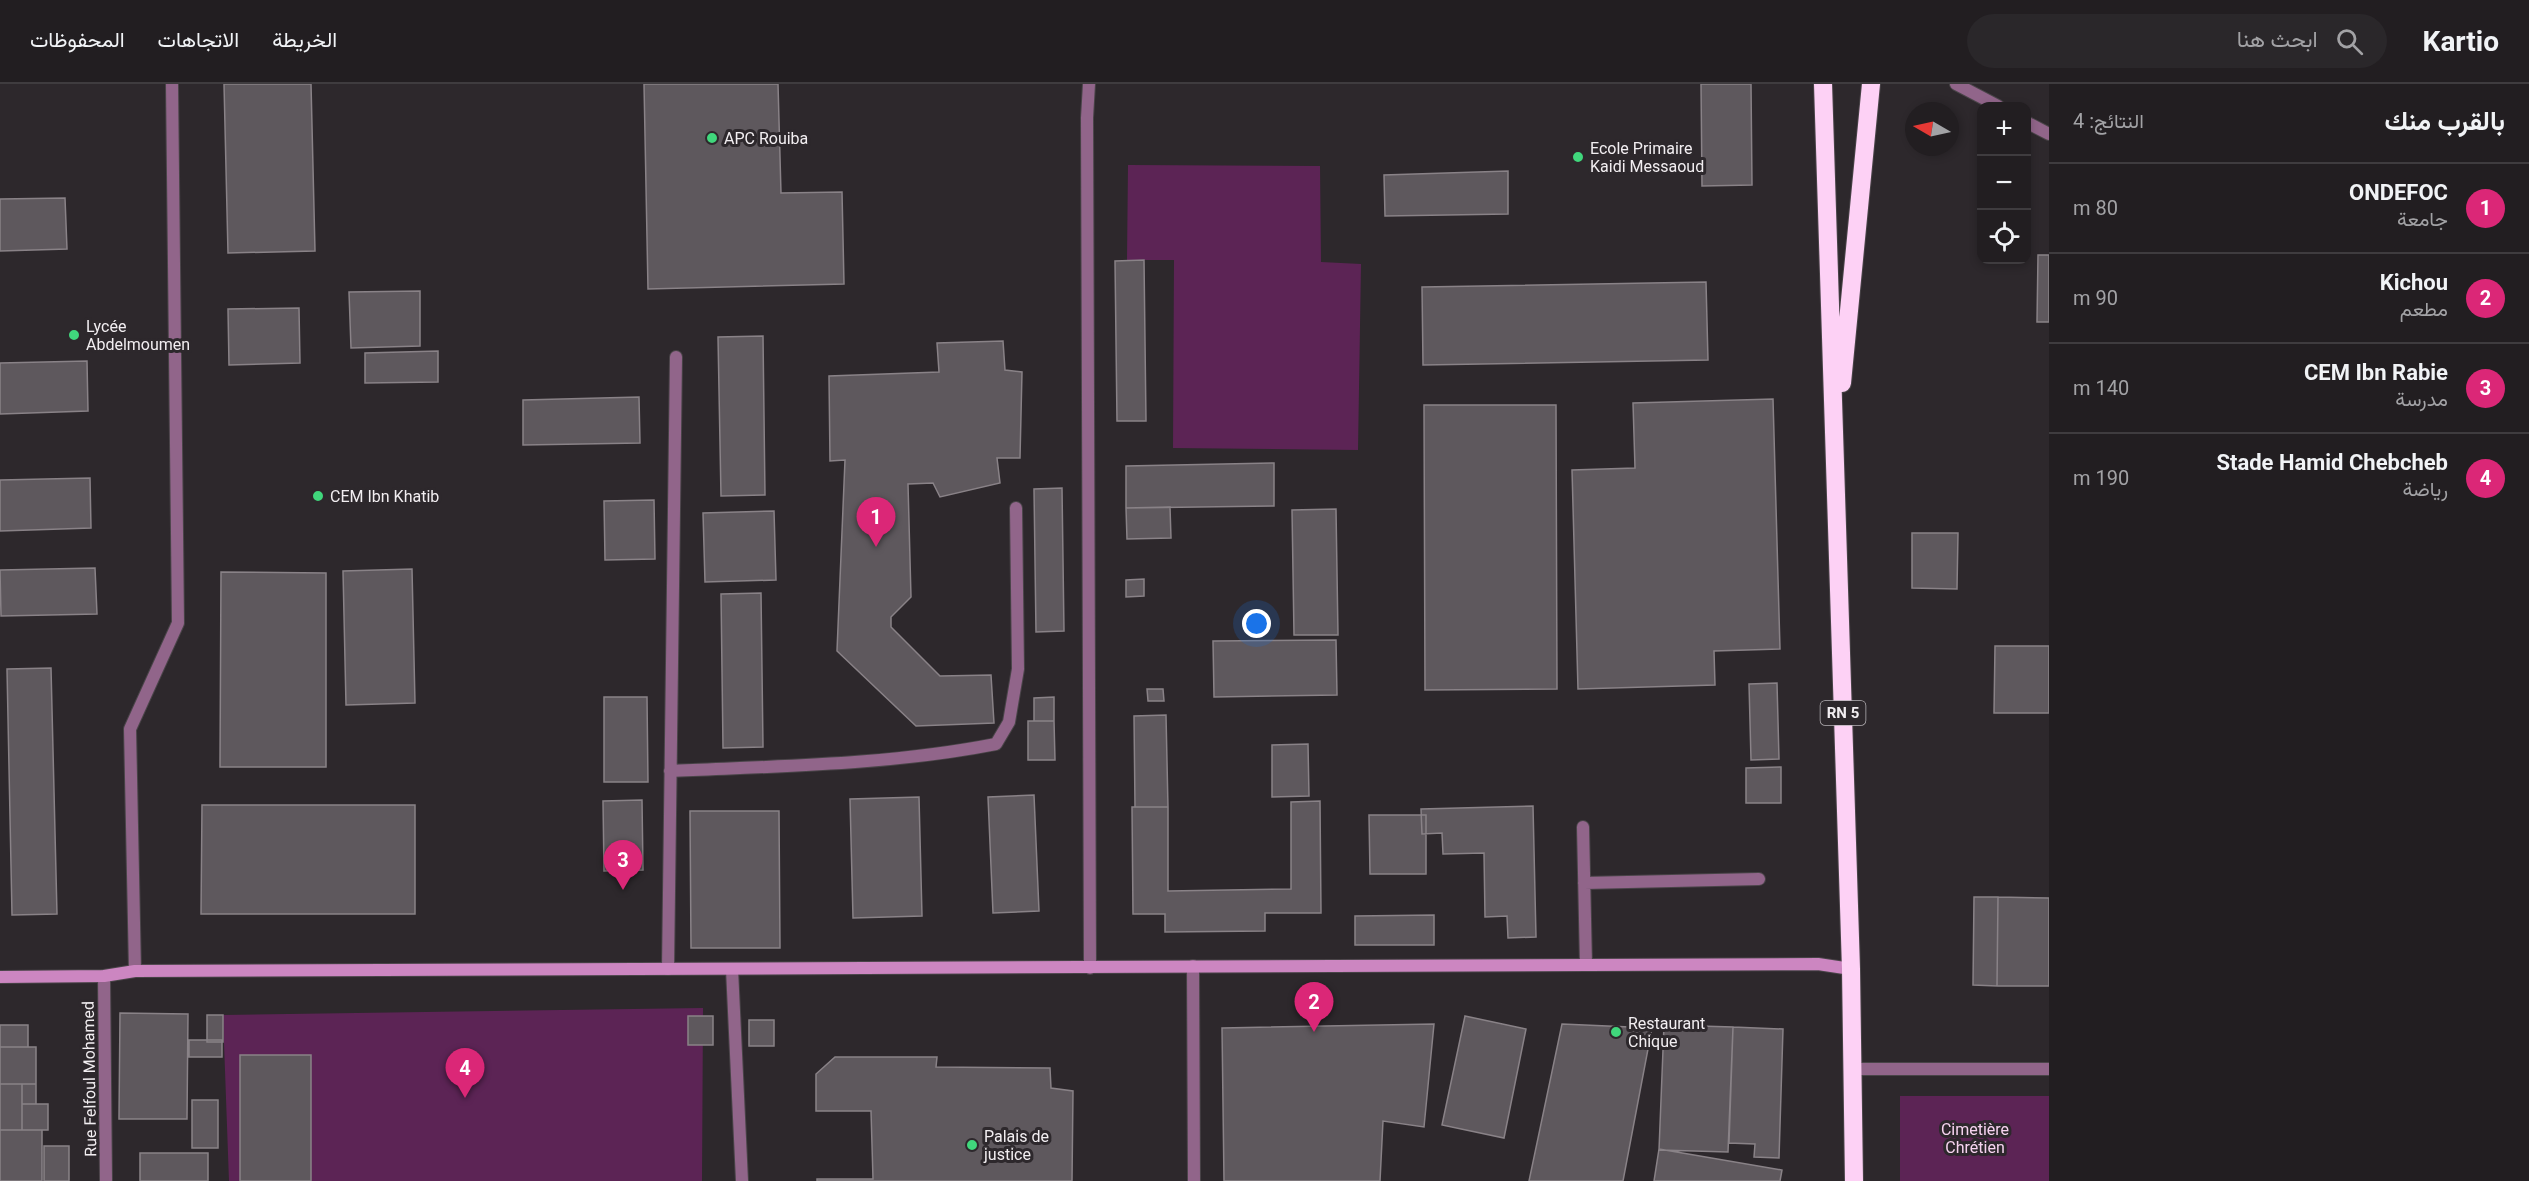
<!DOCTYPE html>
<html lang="ar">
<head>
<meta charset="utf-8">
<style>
	body { margin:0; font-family:Roboto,Vazirmatn,sans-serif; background:#2a272a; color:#f1f3f6; direction:rtl }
	.controls { position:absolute; right:18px; top:18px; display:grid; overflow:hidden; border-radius:12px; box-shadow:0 3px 9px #0003 }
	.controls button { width:54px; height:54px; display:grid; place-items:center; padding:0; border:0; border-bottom:2px solid #3f3c3f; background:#221e21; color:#f1f3f6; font:30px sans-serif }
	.compass { position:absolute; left:1905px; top:18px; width:54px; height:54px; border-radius:50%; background:#221e21; box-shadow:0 3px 9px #0003; rotate:279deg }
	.you { position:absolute; left:1257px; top:540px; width:21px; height:21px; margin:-15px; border:4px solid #fff; border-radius:50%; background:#1a73e8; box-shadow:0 0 0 9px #1a73e833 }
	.badge { display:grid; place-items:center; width:39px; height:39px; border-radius:50%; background:#db2777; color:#fff; font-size:20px; font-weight:700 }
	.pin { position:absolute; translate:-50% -50px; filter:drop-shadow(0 2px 3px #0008) }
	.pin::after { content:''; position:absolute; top:32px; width:21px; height:18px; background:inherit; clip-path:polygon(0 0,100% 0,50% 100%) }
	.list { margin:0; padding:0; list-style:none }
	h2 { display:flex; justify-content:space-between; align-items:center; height:78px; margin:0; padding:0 24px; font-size:26px }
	h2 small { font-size:20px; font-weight:400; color:#a2a2a5 }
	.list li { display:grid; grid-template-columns:39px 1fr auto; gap:18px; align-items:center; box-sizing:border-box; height:90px; padding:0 24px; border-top:2px solid #3f3c3f }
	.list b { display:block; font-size:22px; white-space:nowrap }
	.list p { margin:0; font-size:20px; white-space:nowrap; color:#a2a2a5 }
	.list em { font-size:20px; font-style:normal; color:#a2a2a5 }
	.icon { flex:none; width:33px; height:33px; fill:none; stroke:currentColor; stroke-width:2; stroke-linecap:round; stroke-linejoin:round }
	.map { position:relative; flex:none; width:2049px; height:1097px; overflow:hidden; direction:ltr }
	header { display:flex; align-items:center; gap:36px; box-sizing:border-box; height:84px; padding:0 30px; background:#221e21; border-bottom:2px solid #3f3c3f }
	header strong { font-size:28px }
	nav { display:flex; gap:33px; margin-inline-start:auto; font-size:21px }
	.search { width:420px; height:54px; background:#2a272a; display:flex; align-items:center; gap:15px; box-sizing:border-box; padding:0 21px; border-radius:33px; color:#a2a2a5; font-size:22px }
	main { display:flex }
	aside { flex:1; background:#221e21 }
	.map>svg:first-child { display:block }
</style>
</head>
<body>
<header>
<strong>Kartio</strong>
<div class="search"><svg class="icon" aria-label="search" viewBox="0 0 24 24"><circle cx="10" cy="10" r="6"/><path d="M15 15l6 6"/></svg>ابحث هنا</div>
<nav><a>الخريطة</a><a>الاتجاهات</a><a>المحفوظات</a></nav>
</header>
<main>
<aside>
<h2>بالقرب منك<small>النتائج: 4</small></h2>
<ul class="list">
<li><span class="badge">1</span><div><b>ONDEFOC</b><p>جامعة</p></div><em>80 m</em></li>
<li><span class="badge">2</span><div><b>Kichou</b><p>مطعم</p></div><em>90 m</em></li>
<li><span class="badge">3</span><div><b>CEM Ibn Rabie</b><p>مدرسة</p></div><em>140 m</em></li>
<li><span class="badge">4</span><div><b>Stade Hamid Chebcheb</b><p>رياضة</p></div><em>190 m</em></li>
</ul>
</aside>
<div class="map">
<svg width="2049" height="1097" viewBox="0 0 2049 1097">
	<rect width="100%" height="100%" fill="#2d282c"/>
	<path fill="#5c2455" d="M 1128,81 L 1320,82 L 1321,178 L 1361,180 L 1358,366 L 1173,364 L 1174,176 L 1127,176 Z
		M 703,924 L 702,1097 L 229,1097 L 223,931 Z
		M 1900,1012 L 2049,1012 L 2049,1097 L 1900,1097 Z"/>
	<path fill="#5e585d" stroke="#898287" stroke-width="1.5" d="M 224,0 L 311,0 L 315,167 L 228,169 Z
		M 644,0 L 778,0 L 781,109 L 842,108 L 844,200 L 648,205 Z
		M 1701,0 L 1751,0 L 1752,101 L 1702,102 Z
		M 1508,87 L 1508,130 L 1385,132 L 1384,91 Z
		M 65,114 L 67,165 L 0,167 L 0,115 Z
		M 2038,171 L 2049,171 L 2049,238 L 2037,238 Z
		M 1144,176 L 1146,337 L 1117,337 L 1115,177 Z
		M 1706,198 L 1708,276 L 1423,281 L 1422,203 Z
		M 420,207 L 420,262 L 351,264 L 349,208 Z
		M 299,224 L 300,279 L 229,281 L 228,225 Z
		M 763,252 L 765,411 L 721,412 L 718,253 Z
		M 1003,257 L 1005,286 L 1022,288 L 1020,374 L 997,374 L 1000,399 L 940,413 L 933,399 L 908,400 L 911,513 L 891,533 L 891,543 L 940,592 L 991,591 L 994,639 L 916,642 L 837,567 L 845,376 L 830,377 L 829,292 L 939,288 L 937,259 Z
		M 438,267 L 438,298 L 365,299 L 365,269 Z
		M 87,277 L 88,327 L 0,330 L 0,279 Z
		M 639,313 L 640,359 L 523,361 L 523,316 Z
		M 1773,315 L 1780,565 L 1714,567 L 1715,601 L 1578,605 L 1572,386 L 1635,384 L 1633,319 Z
		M 1424,321 L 1556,321 L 1557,605 L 1425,606 Z
		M 1274,379 L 1274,422 L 1126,424 L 1126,382 Z
		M 90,394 L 91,444 L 0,447 L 0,396 Z
		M 1062,404 L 1064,547 L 1036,548 L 1034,405 Z
		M 654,416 L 655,475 L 605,476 L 604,417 Z
		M 1170,423 L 1171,454 L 1127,455 L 1126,424 Z
		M 1336,425 L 1338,551 L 1294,551 L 1292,426 Z
		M 774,427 L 776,496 L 705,498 L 703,429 Z
		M 1912,449 L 1958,449 L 1957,505 L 1912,504 Z
		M 95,484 L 97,530 L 1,532 L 0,486 Z
		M 412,485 L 415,619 L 346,621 L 343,487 Z
		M 221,488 L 326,489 L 326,683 L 220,683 Z
		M 1144,495 L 1144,512 L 1126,513 L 1126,496 Z
		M 761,509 L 763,663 L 723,664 L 721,510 Z
		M 1336,556 L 1337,611 L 1214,613 L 1213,557 Z
		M 1995,562 L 2049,562 L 2049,629 L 1994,629 Z
		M 51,584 L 57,830 L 12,831 L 7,585 Z
		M 1777,599 L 1779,675 L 1751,676 L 1749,600 Z
		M 1147,605 L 1163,605 L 1164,617 L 1148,617 Z
		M 604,613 L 647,613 L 648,698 L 604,698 Z
		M 1054,613 L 1054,637 L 1034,637 L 1034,614 Z
		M 1166,631 L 1168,723 L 1135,723 L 1134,632 Z
		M 1028,637 L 1054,637 L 1055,676 L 1028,676 Z
		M 1308,660 L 1309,712 L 1272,713 L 1272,661 Z
		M 1781,683 L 1781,719 L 1746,719 L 1746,684 Z
		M 1034,711 L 1039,827 L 993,829 L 988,713 Z
		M 919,713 L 922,832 L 853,834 L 850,715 Z
		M 642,716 L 643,786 L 604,787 L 603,717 Z
		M 1320,717 L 1321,829 L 1265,829 L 1265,847 L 1165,848 L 1165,830 L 1133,830 L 1132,723 L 1168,723 L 1168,807 L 1291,805 L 1291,718 Z
		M 202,721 L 415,721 L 415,830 L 201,830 Z
		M 1533,722 L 1536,853 L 1508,854 L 1507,832 L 1485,833 L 1484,769 L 1443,770 L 1442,749 L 1422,750 L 1421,725 Z
		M 690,727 L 779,727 L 780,864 L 691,864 Z
		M 1369,731 L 1426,731 L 1426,790 L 1370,790 Z
		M 1974,813 L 1998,813 L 1997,902 L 1973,901 Z
		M 1998,813 L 2049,814 L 2049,902 L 1997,902 Z
		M 1434,831 L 1434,861 L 1355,861 L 1355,832 Z
		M 120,929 L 188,930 L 187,1035 L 119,1035 Z
		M 207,931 L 223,931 L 223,958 L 207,958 Z
		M 688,932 L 713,932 L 713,961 L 688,961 Z
		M 1465,932 L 1526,945 L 1504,1054 L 1442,1041 Z
		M 749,936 L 774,936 L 774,962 L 749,962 Z
		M 1434,940 L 1424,1043 L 1383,1037 L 1380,1097 L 1224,1097 L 1222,944 Z
		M 1562,940 L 1652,944 L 1623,1097 L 1529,1097 Z
		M 0,941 L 28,941 L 28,963 L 0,963 Z
		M 1664,941 L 1733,943 L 1728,1068 L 1659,1066 Z
		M 1733,943 L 1783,945 L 1779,1074 L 1754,1073 L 1755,1060 L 1729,1059 Z
		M 189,956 L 222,956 L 222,973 L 189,973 Z
		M 0,963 L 36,963 L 36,1000 L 0,1000 Z
		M 240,971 L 311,971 L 311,1097 L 240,1097 Z
		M 835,973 L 937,973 L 936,983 L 1050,984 L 1051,1004 L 1073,1007 L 1072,1097 L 817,1097 L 817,1095 L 873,1095 L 871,1027 L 816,1027 L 816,990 Z
		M 0,1000 L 22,1000 L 22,1046 L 0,1046 Z
		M 22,1000 L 36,1000 L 36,1020 L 22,1020 Z
		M 192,1016 L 218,1016 L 218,1064 L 192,1064 Z
		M 22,1020 L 48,1020 L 48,1046 L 22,1046 Z
		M 0,1046 L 42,1046 L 42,1097 L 0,1097 Z
		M 44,1062 L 69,1062 L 69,1097 L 44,1097 Z
		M 1659,1065 L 1782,1086 L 1780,1097 L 1654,1097 Z
		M 140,1069 L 208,1069 L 208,1097 L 140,1097 Z"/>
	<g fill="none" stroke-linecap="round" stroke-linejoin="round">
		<g stroke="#494448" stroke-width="14">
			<path id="lane" d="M 670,687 C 779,682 889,681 996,660 L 1009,638 L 1018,585 L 1016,424
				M 1583,743 L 1586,881
				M 1584,799 L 1759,795
				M 668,885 L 676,273
				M 732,885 L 742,1097"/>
		</g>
		<g stroke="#494448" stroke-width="14">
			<path id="street" d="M 1089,0 L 1087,34 L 1090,884
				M 1956,0 L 1998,22
				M 2026,38 L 2049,50
				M 1193,882 L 1194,1097
				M 135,887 L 130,645 L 178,539 L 172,0
				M 104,892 L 106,1097
				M 1852,985 L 2049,985"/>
		</g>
		<g stroke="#494448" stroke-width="14">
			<path id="secondary" d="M 0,893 L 104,892 L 135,887 L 1818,880 L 1851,885"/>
		</g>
		<g stroke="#494448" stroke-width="20">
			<path id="highway" d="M 1823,0 L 1851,885 L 1854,1097
				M 1842,299 L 1871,0"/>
		</g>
		<use href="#lane" stroke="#91658a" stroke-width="12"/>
		<use href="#street" stroke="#91658a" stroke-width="12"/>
		<use href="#secondary" stroke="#cc86c1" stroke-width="12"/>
		<use href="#highway" stroke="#fdd1f5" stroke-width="18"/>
	</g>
	<g fill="#40d77c" stroke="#2d282c" stroke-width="2">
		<circle cx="712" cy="54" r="6"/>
		<circle cx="1578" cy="73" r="6"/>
		<circle cx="74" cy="251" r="6"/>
		<circle cx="318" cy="412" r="6"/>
		<circle cx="1616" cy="948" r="6"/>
		<circle cx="972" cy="1061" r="6"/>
	</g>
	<g text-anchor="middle" stroke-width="6" stroke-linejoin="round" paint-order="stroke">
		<rect fill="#2d282c" stroke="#b7b3b6" stroke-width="1.5" x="1820.5" y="617" width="45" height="24" rx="4.5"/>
		<g font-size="15" font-weight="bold" fill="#f2eef1">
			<text x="1843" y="634">RN 5</text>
		</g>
		<g font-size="16" fill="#f2eef1" stroke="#2d282c" text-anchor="start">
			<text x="724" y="60">APC Rouiba</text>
			<text x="1590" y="70">Ecole Primaire<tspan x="1590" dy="18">Kaidi Messaoud</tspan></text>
			<text x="86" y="248">Lycée<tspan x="86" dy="18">Abdelmoumen</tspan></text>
			<text x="330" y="418">CEM Ibn Khatib</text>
			<text x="1628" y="945">Restaurant<tspan x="1628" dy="18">Chique</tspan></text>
			<text x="984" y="1058">Palais de<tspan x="984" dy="18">justice</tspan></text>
		</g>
		<g font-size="16" fill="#f2eef1" stroke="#2d282c">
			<text transform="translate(89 995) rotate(-91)" y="6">Rue Felfoul Mohamed</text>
		</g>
		<g font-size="16" fill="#f7d3f0" stroke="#2d282c">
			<text x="1975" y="1051">Cimetière<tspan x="1975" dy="18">Chrétien</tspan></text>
		</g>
	</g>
</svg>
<div class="controls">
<button>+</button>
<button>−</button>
<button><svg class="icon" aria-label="locate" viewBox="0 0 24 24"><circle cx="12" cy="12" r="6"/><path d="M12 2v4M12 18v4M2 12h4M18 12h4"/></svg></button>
</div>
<svg class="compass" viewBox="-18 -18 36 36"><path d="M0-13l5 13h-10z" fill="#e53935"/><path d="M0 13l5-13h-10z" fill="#a2a2a5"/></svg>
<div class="you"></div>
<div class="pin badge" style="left:876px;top:463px">1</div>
<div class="pin badge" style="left:1314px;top:948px">2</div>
<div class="pin badge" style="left:623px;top:806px">3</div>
<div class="pin badge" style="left:465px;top:1014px">4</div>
</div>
</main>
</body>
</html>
